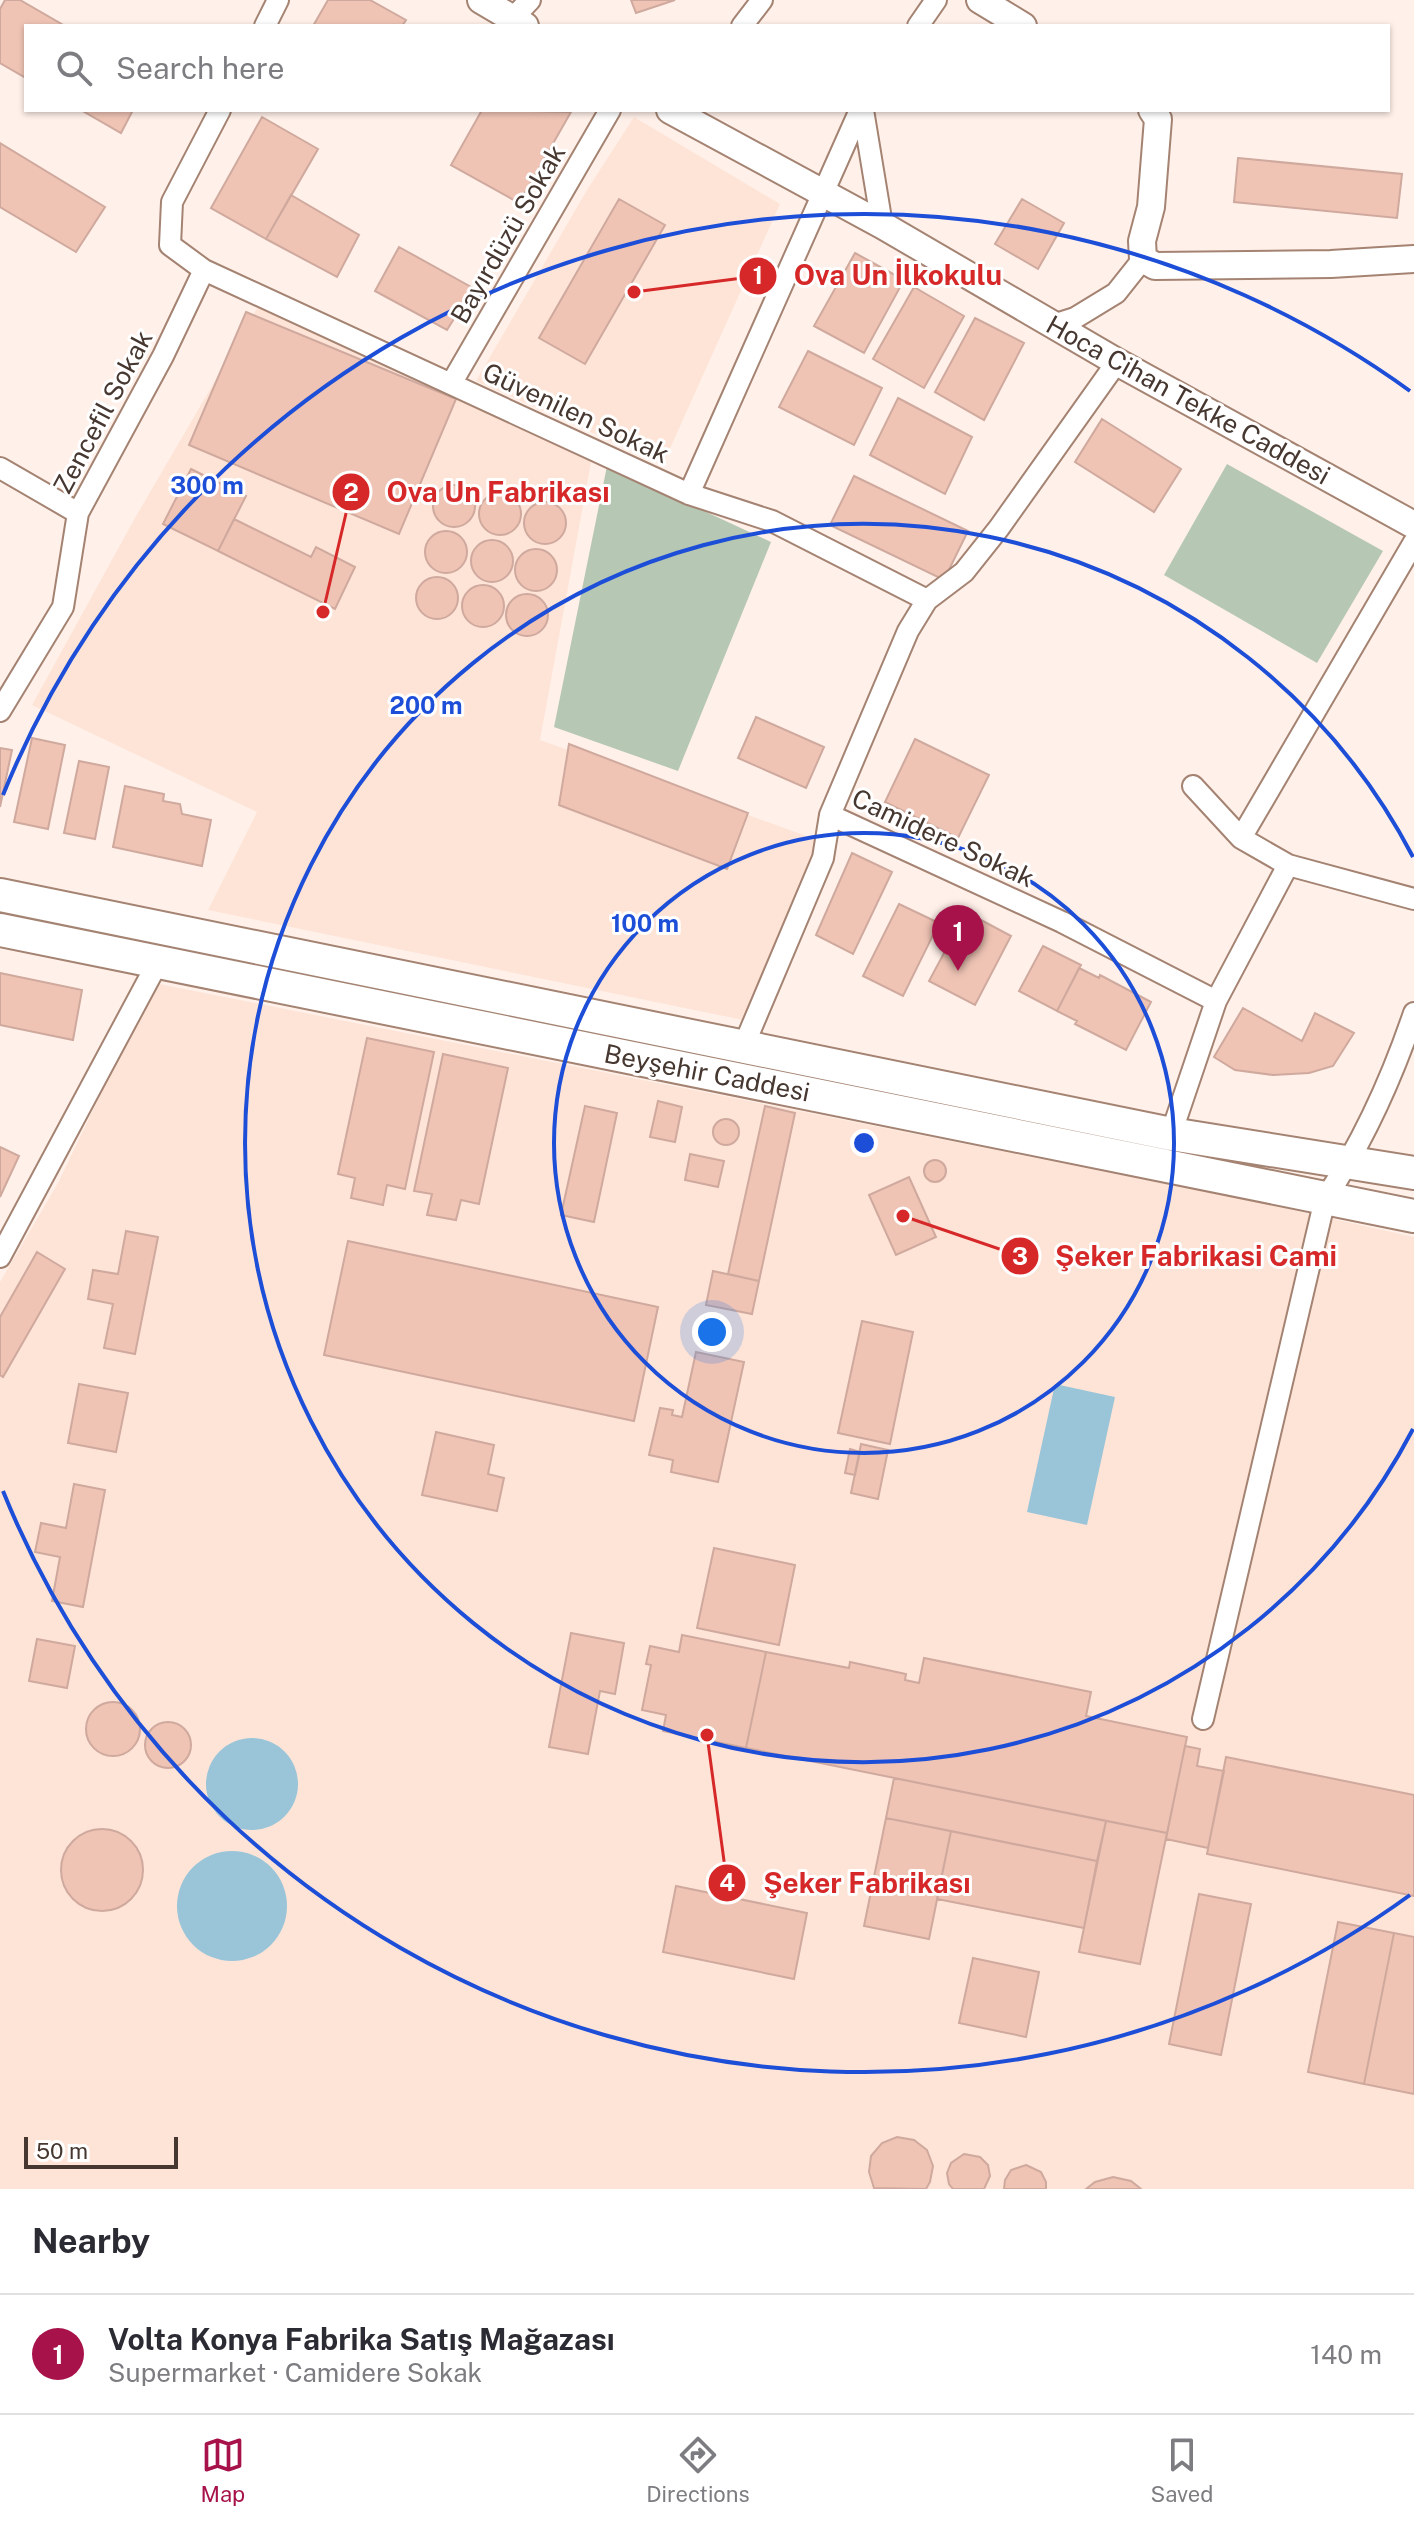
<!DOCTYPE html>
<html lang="en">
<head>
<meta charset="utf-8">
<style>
	body { margin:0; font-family:"Public Sans",sans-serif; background:#f2f2f3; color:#2b2b33 }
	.scale { position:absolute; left:24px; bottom:20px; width:154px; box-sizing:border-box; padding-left:8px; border:4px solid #463730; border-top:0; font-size:22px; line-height:28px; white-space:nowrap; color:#463730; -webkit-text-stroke:6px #fff; paint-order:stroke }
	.you { position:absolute; left:712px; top:1332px; width:28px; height:28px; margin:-20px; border:6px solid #fff; border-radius:50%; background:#1a73e8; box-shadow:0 0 0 12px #1a73e833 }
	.badge { display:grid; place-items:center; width:52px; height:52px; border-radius:50%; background:#a7124a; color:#fff; font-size:26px; font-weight:700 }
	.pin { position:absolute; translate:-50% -66px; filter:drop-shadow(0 2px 4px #0008) }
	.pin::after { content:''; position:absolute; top:42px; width:28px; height:24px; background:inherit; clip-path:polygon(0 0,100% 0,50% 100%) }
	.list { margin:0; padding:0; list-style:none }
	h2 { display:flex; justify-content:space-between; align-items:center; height:104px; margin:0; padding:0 32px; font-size:34px }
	h2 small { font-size:26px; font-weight:400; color:#7c7c81 }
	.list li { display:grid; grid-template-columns:52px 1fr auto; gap:24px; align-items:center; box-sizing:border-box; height:120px; padding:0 32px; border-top:2px solid #e1e1e2 }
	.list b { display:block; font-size:30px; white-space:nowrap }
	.list p { margin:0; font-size:26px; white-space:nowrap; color:#7c7c81 }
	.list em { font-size:26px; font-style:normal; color:#7c7c81 }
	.icon { flex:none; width:44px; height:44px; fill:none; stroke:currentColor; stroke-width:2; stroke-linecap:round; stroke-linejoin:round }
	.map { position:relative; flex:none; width:1414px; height:2189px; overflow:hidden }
	.search { position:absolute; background:#fff; box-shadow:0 2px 6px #0004; left:24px; right:24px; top:24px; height:88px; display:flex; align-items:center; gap:20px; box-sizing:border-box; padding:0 28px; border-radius:0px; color:#7c7c81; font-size:30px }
	.sheet { height:224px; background:#fff }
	nav { display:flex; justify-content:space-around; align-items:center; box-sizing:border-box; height:112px; border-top:2px solid #e1e1e2; background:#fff; font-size:22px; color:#7c7c81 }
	nav a { display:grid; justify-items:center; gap:4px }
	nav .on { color:#a7124a }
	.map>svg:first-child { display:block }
</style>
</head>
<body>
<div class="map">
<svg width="1414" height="2189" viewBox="0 0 1414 2189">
	<rect width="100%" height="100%" fill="#fff0e9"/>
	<path fill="#fee4d7" d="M 634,117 L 780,204 L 663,464 L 476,381 L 587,190 Z
		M 261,302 L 591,462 L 540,740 L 834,846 L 748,1021 L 208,910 L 257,812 L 32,705 L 135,518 Z
		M 154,983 L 1257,1202 L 1414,1237 L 1414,2189 L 0,2189 L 0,1282 L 58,1183 Z"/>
	<path fill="#b6c7b4" d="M 1227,464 L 1383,551 L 1317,663 L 1164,575 Z
		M 607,466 L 771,542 L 678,771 L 554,727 Z"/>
	<path fill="#9ac5d9" d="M 1055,1384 L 1115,1397 L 1087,1525 L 1027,1512 Z
		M206 1784a46 46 0 1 1 92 0a46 46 0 1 1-92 0Z
		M177 1906a55 55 0 1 1 110 0a55 55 0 1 1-110 0Z"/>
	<path fill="#efc4b5" stroke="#cfa99d" stroke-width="2" d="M 5,0 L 20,0 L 65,26 L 26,26 L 26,78 L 0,63 L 0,9 Z
		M 328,0 L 370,0 L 406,20 L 402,26 L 313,26 Z
		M 631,0 L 675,0 L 636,13 Z
		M 81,110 L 133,110 L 121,133 Z
		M 482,110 L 571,112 L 519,203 L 451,165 Z
		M 262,117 L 318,149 L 266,239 L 211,208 Z
		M 0,143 L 105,207 L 76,252 L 0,207 Z
		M 1238,158 L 1402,174 L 1397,218 L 1234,202 Z
		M 291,195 L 359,235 L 337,277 L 266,239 Z
		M 619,199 L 665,225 L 585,364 L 539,338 Z
		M 1022,199 L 1064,223 L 1038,269 L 995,244 Z
		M 399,247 L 473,288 L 447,330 L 375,291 Z
		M 855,253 L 904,280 L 864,353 L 814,326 Z
		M 914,287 L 964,316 L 924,388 L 873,359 Z
		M 246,312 L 456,399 L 399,534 L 189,445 Z
		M 975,318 L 1024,343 L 984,420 L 935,392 Z
		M 808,351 L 882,388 L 854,445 L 779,407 Z
		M 898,398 L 972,437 L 945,494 L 870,455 Z
		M 1102,419 L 1181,469 L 1154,512 L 1075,462 Z
		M 191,469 L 246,496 L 218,551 L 163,524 Z
		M 854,476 L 968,531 L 944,580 L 830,525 Z
		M433 506a21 21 0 1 1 42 0a21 21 0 1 1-42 0Z
		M479 514a21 21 0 1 1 42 0a21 21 0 1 1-42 0Z
		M524 523a21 21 0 1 1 42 0a21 21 0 1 1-42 0Z
		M 234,519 L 311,557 L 316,547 L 355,567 L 335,609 L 218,551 Z
		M425 552a21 21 0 1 1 42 0a21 21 0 1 1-42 0Z
		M471 561a21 21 0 1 1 42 0a21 21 0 1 1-42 0Z
		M515 570a21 21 0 1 1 42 0a21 21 0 1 1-42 0Z
		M416 598a21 21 0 1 1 42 0a21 21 0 1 1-42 0Z
		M462 606a21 21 0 1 1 42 0a21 21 0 1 1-42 0Z
		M506 615a21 21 0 1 1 42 0a21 21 0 1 1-42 0Z
		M 756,717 L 824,747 L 806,788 L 738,758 Z
		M 32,738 L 65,745 L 48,829 L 14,822 Z
		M 915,739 L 989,775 L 958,838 L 885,802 Z
		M 569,744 L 748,813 L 727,869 L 559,805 Z
		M 0,748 L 12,750 L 0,807 Z
		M 79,761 L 109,767 L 95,839 L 64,833 Z
		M 125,786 L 164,794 L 163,801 L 180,804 L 182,814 L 211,820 L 202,866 L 113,847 Z
		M 852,853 L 892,872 L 853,954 L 816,935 Z
		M 899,904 L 939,923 L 903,996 L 863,976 Z
		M 966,912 L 1011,936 L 975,1005 L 929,981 Z
		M 1043,946 L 1081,965 L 1057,1011 L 1019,991 Z
		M 1079,968 L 1099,978 L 1100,975 L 1151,1002 L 1126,1050 L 1075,1024 L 1077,1021 L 1057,1011 Z
		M 0,973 L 82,990 L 73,1040 L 0,1025 Z
		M 1243,1008 L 1302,1041 L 1315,1013 L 1354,1033 L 1333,1066 L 1309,1073 L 1273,1075 L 1235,1070 L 1214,1057 Z
		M 367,1038 L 434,1052 L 405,1189 L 387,1185 L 383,1205 L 351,1198 L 355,1178 L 338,1174 Z
		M 443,1054 L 508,1068 L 479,1204 L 461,1200 L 456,1220 L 427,1215 L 432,1194 L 414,1191 Z
		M 658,1101 L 682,1107 L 675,1142 L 650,1137 Z
		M 585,1106 L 617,1113 L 594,1222 L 561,1215 Z
		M 765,1106 L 795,1113 L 759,1281 L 728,1274 Z
		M713 1132a13 13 0 1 1 26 0a13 13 0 1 1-26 0Z
		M 0,1147 L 19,1156 L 0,1197 Z
		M 690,1154 L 724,1161 L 718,1187 L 685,1180 Z
		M924 1171a11 11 0 1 1 22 0a11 11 0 1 1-22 0Z
		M 909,1177 L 936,1237 L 896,1255 L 869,1195 Z
		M 126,1231 L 158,1237 L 135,1354 L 104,1348 L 113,1304 L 88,1299 L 93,1270 L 118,1274 Z
		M 348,1241 L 658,1307 L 634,1421 L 324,1355 Z
		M 37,1252 L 65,1269 L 3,1377 L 0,1375 L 0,1317 Z
		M 713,1271 L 759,1281 L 752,1314 L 706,1305 Z
		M 862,1321 L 913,1332 L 890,1444 L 838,1433 Z
		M 696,1352 L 744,1362 L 718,1482 L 671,1472 L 673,1460 L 649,1455 L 660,1408 L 673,1410 L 672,1415 L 682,1417 Z
		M 79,1384 L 128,1393 L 116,1452 L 68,1443 Z
		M 436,1432 L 494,1445 L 488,1474 L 504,1478 L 497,1511 L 422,1495 Z
		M 861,1444 L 888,1450 L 878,1499 L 851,1493 Z
		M 850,1449 L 860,1452 L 855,1475 L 845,1473 Z
		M 74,1484 L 105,1490 L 83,1607 L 52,1601 L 60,1557 L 35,1552 L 41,1523 L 66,1528 Z
		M 714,1548 L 795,1565 L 779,1645 L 697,1628 Z
		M 571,1633 L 624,1643 L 615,1694 L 600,1691 L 588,1754 L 549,1747 Z
		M 682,1635 L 766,1652 L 746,1748 L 663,1731 L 666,1715 L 642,1710 L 651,1665 L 646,1664 L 650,1646 L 679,1652 Z
		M 37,1639 L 75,1646 L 67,1688 L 29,1681 Z
		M 766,1652 L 849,1668 L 850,1662 L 906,1674 L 905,1680 L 919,1683 L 924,1658 L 1091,1692 L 1086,1716 L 1187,1737 L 1167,1833 L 746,1748 Z
		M86 1729a27 27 0 1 1 54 0a27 27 0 1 1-54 0Z
		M145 1745a23 23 0 1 1 46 0a23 23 0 1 1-46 0Z
		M 1185,1746 L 1200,1749 L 1197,1766 L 1224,1771 L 1208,1848 L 1166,1839 Z
		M 1226,1757 L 1414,1795 L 1414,1896 L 1207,1854 Z
		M 894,1778 L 1106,1821 L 1097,1861 L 886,1818 Z
		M 886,1818 L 951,1831 L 929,1939 L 864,1926 Z
		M 1106,1821 L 1167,1833 L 1140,1964 L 1079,1952 Z
		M61 1870a41 41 0 1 1 82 0a41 41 0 1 1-82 0Z
		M 951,1831 L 1097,1861 L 1084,1928 L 937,1899 Z
		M 676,1886 L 807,1913 L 794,1979 L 663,1952 Z
		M 1199,1894 L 1251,1904 L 1221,2055 L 1169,2044 Z
		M 1338,1922 L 1394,1933 L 1364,2084 L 1308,2072 Z
		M 1394,1933 L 1414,1937 L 1414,2094 L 1364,2084 Z
		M 973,1958 L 1039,1972 L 1026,2037 L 959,2023 Z
		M 897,2137 L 914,2140 L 927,2150 L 933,2166 L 930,2182 L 926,2189 L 874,2188 L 869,2172 L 871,2156 L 882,2143 Z
		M 964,2154 L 980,2157 L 988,2165 L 990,2176 L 984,2189 L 953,2189 L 949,2184 L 947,2173 L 951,2163 Z
		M 1026,2165 L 1041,2172 L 1046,2182 L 1046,2189 L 1004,2189 L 1005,2180 L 1011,2170 Z
		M 1113,2177 L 1131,2181 L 1141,2189 L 1086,2189 L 1095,2182 Z"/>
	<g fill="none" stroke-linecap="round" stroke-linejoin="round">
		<g stroke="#a48372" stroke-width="24">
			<path id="minor" d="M 512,19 L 530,0
				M 265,26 L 278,0
				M 742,26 L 762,0
				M 918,26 L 936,0
				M 220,110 L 172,202 L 170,245 L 204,270 L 689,494 L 772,521 L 927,600
				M 863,110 L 882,225
				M 1053,325 L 1075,318 L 1116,293 L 1143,259
				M 1117,362 L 999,528 L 964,572 L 927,600 L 908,631 L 830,815 L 1062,922 L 1216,1001
				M 451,384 L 610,110
				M 0,468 L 78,513
				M 689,494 L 860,110
				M 0,711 L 63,607 L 78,513 L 163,356 L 204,270
				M 1193,786 L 1241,838 L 1288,865 L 1414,899
				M 1241,838 L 1414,542
				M 744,1045 L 823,858 L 830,815
				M 1171,1134 L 1216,1001 L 1288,865
				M 0,1257 L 158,962
				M 1203,1719 L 1325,1199 C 1363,1142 1392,1078 1414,1013"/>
		</g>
		<g stroke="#a48372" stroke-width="30">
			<path id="tertiary" d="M 481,0 L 525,26
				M 980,0 L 1023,26
				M 670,110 L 882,225 L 1117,362 L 1414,525
				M 1152,110 L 1158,119 L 1151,207 L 1142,241 L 1143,259 L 1155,266 L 1331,264 L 1414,259"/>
		</g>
		<g stroke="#a48372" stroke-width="36">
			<path id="primary" d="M 0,895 L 1171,1134 L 1414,1173
				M 0,930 L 1414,1216"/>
		</g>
		<use href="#minor" stroke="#fff" stroke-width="20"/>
		<use href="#tertiary" stroke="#fff" stroke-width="26"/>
		<use href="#primary" stroke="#fff" stroke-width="32"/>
	</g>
	<g fill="none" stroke="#1d4ed8" stroke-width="4">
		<circle cx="864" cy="1143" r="310"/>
		<path d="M1413 1429A619 619 0 1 1 1413 857"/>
		<path d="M1410 1895A929 929 0 0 1 3 1491M3 795A929 929 0 0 1 1410 391"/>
	</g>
	<g text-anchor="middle" stroke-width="6" stroke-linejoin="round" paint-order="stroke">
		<g font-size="26" fill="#463730" stroke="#fff">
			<text transform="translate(508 234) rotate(-60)" y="9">Bayırdüzü Sokak</text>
			<text transform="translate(1188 400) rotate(29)" y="9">Hoca Cihan Tekke Caddesi</text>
			<text transform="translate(103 412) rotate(-62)" y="9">Zencefil Sokak</text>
			<text transform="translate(576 413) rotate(25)" y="9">Güvenilen Sokak</text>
			<text transform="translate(943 838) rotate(25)" y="9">Camidere Sokak</text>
			<text transform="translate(707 1073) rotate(11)" y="9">Beyşehir Caddesi</text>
		</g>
	</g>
	<circle cx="864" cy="1143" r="12" fill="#1d4ed8" stroke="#fff" stroke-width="4"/>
	<g font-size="24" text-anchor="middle" font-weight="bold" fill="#1d4ed8" stroke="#fff" stroke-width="6" stroke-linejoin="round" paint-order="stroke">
		<text x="207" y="494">300 m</text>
		<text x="426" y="714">200 m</text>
		<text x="645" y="932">100 m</text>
	</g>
	<path fill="none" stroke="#d62828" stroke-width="3" d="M634 292L758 276M323 612L351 492M903 1216L1020 1256M707 1735L727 1883"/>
	<g fill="#d62828" stroke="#fff" stroke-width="3">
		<circle cx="634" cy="292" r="8"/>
		<circle cx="323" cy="612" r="8"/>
		<circle cx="903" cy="1216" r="8"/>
		<circle cx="707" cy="1735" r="8"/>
		<circle cx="758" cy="276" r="20"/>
		<circle cx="351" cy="492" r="20"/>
		<circle cx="1020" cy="1256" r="20"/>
		<circle cx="727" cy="1883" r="20"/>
	</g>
	<g font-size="24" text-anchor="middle" font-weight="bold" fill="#fff">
		<text x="758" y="284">1</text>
		<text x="351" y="501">2</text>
		<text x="1020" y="1265">3</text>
		<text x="727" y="1891">4</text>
	</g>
	<g font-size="28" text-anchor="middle" font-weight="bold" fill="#d62828" stroke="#fff" stroke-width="6" stroke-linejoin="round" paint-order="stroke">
		<text x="898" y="285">Ova Un İlkokulu</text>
		<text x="498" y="502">Ova Un Fabrikası</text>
		<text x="1196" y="1266">Şeker Fabrikasi Cami</text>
		<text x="867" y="1893">Şeker Fabrikası</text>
	</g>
</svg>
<div class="scale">50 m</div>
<div class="you"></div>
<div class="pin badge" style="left:958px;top:971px">1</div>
<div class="search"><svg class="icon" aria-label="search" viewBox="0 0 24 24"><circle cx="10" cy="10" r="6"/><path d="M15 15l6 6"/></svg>Search here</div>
</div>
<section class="sheet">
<h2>Nearby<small></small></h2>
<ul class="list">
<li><span class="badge">1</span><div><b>Volta Konya Fabrika Satış Mağazası</b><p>Supermarket · Camidere Sokak</p></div><em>140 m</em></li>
</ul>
</section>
<nav>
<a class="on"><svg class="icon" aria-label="map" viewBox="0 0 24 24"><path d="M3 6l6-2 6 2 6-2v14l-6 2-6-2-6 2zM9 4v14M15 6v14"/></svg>Map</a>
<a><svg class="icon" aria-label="directions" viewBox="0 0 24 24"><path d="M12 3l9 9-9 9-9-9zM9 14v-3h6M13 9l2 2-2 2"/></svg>Directions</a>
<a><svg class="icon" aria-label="saved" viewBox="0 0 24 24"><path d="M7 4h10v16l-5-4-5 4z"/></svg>Saved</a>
</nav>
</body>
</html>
